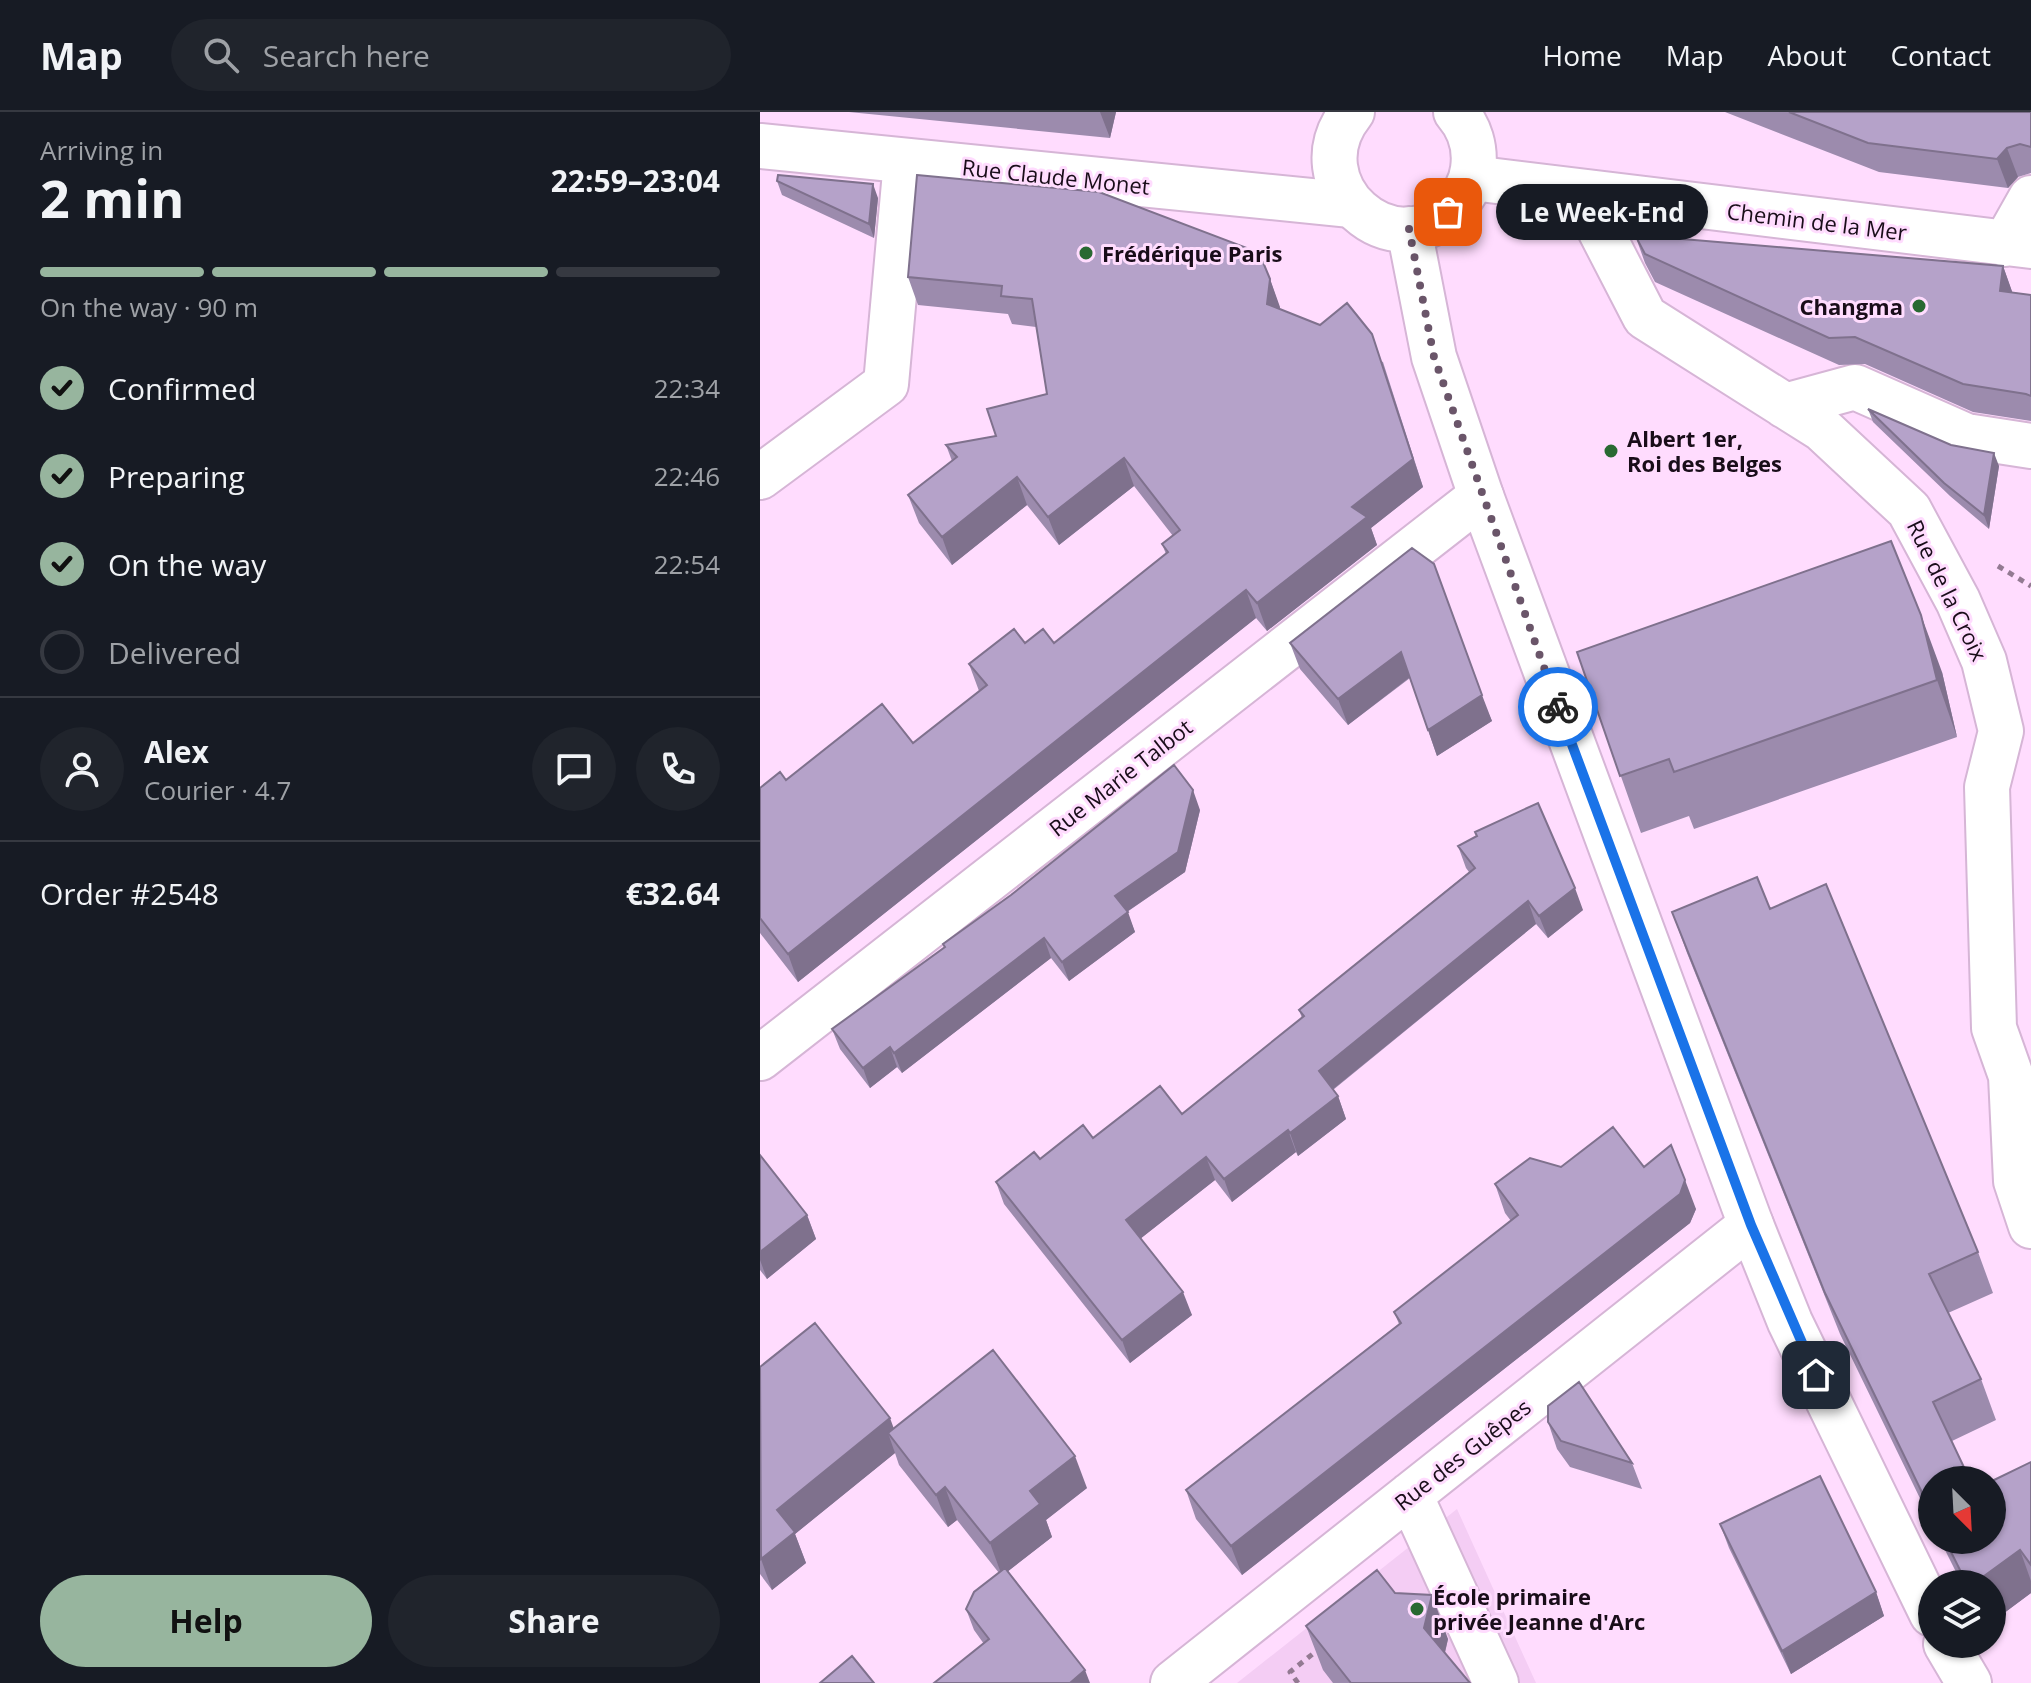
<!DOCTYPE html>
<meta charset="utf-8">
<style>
body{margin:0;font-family:"Open Sans",sans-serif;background:#20242c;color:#f1f3f6;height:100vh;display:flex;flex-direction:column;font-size:30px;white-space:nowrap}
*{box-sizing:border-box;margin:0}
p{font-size:26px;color:#9ea1a6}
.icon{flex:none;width:44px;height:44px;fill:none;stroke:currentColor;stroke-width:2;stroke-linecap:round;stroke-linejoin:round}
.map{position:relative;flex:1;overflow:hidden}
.panel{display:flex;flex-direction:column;background:#171b24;width:760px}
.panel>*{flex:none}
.needle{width:52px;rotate:156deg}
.fabs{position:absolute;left:1158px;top:1354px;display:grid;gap:16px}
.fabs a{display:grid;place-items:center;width:88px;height:88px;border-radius:50%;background:#171b24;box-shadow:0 2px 6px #0004;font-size:40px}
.pin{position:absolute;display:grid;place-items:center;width:68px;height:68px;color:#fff;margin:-34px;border-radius:16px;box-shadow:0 4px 12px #0006}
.courier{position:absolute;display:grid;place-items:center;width:80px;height:80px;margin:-40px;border:6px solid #1a73e8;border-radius:50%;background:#fff;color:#222;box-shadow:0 2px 10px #0007}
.bubble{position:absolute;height:56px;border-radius:28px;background:#171b24;box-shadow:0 2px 6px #0004;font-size:26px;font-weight:700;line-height:56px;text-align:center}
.summary em{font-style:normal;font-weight:700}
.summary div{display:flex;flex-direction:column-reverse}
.summary{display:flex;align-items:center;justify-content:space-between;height:136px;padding:0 40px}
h1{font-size:52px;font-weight:700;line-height:60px}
.bar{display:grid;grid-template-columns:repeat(4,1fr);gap:12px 8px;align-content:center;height:96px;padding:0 40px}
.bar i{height:10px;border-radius:6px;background:#363941}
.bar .active{background:#97b59e}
.bar p{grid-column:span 4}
.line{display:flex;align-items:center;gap:20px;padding:0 40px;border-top:2px solid #363941}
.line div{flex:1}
.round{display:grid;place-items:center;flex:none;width:84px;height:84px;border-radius:42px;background:#20242c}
ol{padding:0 40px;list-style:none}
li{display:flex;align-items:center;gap:24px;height:88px}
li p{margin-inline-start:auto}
li .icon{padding:8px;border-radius:50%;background:#97b59e;color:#111;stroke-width:4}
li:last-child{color:#9ea1a6}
li i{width:44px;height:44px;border:4px solid #363941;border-radius:50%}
.primary-button{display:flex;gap:16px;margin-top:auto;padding:16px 40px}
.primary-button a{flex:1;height:92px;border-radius:48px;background:#97b59e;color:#111;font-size:32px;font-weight:700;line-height:92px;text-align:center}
.primary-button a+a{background:#20242c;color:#f1f3f6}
header{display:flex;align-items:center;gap:48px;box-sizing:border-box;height:112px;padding:0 40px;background:#171b24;border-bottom:2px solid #363941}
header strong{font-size:38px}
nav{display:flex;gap:44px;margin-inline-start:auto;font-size:28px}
.search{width:560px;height:72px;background:#20242c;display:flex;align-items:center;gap:20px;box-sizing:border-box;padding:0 28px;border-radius:44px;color:#9ea1a6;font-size:30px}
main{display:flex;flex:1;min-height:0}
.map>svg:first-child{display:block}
.built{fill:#f4cdf4}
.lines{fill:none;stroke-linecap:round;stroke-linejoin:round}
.minor-casing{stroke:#d6b5d6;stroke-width:48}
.major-casing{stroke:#d6b5d6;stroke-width:48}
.path{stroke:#937a92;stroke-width:5;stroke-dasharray:6 6;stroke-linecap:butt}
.minor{stroke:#fff;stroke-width:44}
.major{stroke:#fff;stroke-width:44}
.wall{fill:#9c8bad}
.shaded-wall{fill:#7f718d}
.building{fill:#b5a2c9;stroke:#7f718d;stroke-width:2}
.done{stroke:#6a5569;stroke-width:8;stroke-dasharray:0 14.4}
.route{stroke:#1a73e8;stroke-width:10}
.poi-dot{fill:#296932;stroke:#ffdcfe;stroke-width:3}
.labels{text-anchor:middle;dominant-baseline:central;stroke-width:6;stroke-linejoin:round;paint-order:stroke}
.street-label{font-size:22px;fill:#190d19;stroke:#ffdcfe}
.poi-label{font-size:22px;font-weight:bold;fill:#190d19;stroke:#ffdcfe;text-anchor:start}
</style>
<header>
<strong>Map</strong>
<div class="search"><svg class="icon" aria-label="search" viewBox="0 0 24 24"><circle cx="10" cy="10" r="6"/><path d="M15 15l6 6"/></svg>Search here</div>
<nav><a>Home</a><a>Map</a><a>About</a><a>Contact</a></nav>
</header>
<main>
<section class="panel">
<div class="summary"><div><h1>2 min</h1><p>Arriving in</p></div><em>22:59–23:04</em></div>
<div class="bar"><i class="active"></i><i class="active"></i><i class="active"></i><i></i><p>On the way · 90 m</p></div>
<ol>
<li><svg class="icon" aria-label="check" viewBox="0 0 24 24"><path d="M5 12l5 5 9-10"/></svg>Confirmed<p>22:34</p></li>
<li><svg class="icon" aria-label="check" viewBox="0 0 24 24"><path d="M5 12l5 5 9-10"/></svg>Preparing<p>22:46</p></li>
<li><svg class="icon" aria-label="check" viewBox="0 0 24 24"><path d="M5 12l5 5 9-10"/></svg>On the way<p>22:54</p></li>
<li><i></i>Delivered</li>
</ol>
<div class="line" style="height:144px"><a class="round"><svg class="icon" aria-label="person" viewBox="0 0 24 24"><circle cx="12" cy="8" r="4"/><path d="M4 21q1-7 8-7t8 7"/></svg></a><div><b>Alex</b><p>Courier · 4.7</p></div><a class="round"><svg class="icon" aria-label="chat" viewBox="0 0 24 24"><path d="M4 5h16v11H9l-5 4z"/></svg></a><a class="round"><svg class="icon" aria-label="phone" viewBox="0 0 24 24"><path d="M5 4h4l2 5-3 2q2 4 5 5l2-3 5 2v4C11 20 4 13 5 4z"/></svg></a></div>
<div class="line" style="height:104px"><div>Order #2548</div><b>€32.64</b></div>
<div class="primary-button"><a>Help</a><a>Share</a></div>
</section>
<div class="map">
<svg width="1271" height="1571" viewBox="0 0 1271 1571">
<rect width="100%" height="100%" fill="#ffdcfe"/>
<path class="built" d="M697,1397L776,1571H477Z"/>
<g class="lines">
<g class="minor-casing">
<path id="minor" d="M0,34L591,93
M712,66L1271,134
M821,81L885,205L1062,317L1149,398L1198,489L1224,549L1241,619L1227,675L1234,916L1251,964L1256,1069L1271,1114
M1245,132L1271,86
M1025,294L1095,275L1206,324L1271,334
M0,365L126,272L146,49
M0,946L721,384
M650,1383L736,1571
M413,1571L991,1113"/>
</g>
<g class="major-casing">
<path id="major" d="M592,0C534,72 634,160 694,95C704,84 711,72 713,57C716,36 710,16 696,0
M649,117L674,245L721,384L991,1113L1030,1210L1172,1502
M1186,1532L1209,1571"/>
</g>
<path class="path" d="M1238,454L1271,474
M538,1571L530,1560L559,1537"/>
<use href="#minor" class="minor"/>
<use href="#major" class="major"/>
</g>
<path class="wall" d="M89,0H356L350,26Z
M965,0H1271V61L1258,65L1248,76L1119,60Z
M17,69L118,86L114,126L22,83Z
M875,123L1243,154L1252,180L1271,183V309L1213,300L1105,252L1079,253L895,170L885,151Z
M148,165L510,167L520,197L623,250L663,375L611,416L617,433L507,519L496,506L38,870L0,821V676L153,631L219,579L209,552L265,531H294L406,442L402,432L413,424L374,374L299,433L267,393L192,453L159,411L148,383L192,349L186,333L236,324L287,282L276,215L252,212L248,202L158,193Z
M1108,297L1239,354L1229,417L1190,384L1113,310Z
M652,436L732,609L677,644L650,566L588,613L540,557L530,531Z
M817,540L1182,560L1197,625L934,717L929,704L881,721Z
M440,698L425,760L367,800L375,820L309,869L291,846L142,961L137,955L110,976L80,937L72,917L184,836L183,832Z
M698,734L823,798L788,826L776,812L573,978L578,984L586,1007L538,1044L536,1040L472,1090L455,1068L381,1126L432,1203L370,1251L244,1092L236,1070L280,1047L333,1026L422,1002L542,906L539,898L709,760L706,756Z
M1010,797L1218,1140L1233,1181L1188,1201L1221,1267L1236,1308L1192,1329L1172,1368V1411L1080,1222L927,841L912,800Z
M0,1043L47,1103L56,1127L7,1167L0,1158Z
M801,1055H884L936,1097L930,1111L482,1463L436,1407L426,1378L639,1212L634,1200L751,1109L745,1101L735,1072Z
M0,1255L134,1316L327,1376L286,1408L292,1425L248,1459L325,1558L224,1532L214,1518L206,1497L239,1461L197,1408L188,1415L139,1353L135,1341L35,1422L46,1451L12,1478L0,1462Z
M788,1310L872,1351L882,1377L810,1355L797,1337Z
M1271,1350V1481L1232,1510V1472H1202L1180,1428H1232Z
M960,1412L1116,1480L1124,1504L1031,1562L969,1436Z
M635,1481L688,1527L685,1541L710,1571H573L563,1558L546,1514Z"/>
<path class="shaded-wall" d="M340,0H356L350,26Z
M1247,36L1258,65L1248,76L1237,47Z
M113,72L118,86L114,126L109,112Z
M1243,154L1253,182L1240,179Z
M510,167L520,195L517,220L507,192Z
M612,222L663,375L611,416L617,433L507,519L497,491L592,395Z
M1234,341L1239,354L1229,417L1224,403Z
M364,346L374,374L299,433L288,405Z
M257,365L267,393L192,453L182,425Z
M486,478L496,506L38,870L28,842Z
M1161,503L1182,560L1197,625L1177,568Z
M641,540L650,565L588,613L578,587Z
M722,583L732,609L677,644L668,618Z
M433,678L440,698L425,760L362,803L355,784Z
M815,776L823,798L788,826L779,804Z
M768,789L776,812L567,982L559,959Z
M368,800L375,820L309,869L302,850Z
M284,826L291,846L142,961L134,941Z
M130,935L137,955L110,976L103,956Z
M578,984L586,1007L538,1044L530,1021Z
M528,1018L536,1040L472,1090L464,1067Z
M446,1045L455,1068L375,1131L366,1108Z
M925,1068L936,1097L930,1111L482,1463L471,1434Z
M47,1103L56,1127L7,1167L0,1148V1140Z
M423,1180L432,1203L370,1251L362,1228Z
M130,1306L141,1336L128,1321L135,1341L35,1422L46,1451L12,1478L1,1447L17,1398Z
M315,1344L327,1376L286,1408L292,1425L242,1464L230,1431L270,1379Z
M185,1375L197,1408L188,1415L176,1383Z
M1260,1438L1271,1469V1481L1232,1510V1472H1213Z
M1116,1480L1124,1504L1031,1562L1022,1539Z
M672,1483L688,1527L680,1560L664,1516Z
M325,1558L330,1571H310Z"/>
<path class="building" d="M1029,0H1271V35L1260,32L1247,36L1237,47L1108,31Z
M18,63L113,72L109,112L17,69Z
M157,63L339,80L487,136L503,150L510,167L507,192L560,213L587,191L612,222L653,347L592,395L607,405L497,491L486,478L28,842L0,806V676L20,660L26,668L122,592L153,631L227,573L209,552L254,517L265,531L283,517L294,531L408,440L402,432L420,418L364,346L288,405L257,365L182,425L148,383L197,345L186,333L236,324L227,297L287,282L272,187L241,184L242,174L148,165Z
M875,123L1243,154L1240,179L1271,183V284L1266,282L1203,272L1095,225L1069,226L885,142Z
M1108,297L1191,333L1234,341L1224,403L1184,371Z
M1131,429L1161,503L1177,568L914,660L909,647L860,664L817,540Z
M652,436L674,452L722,583L668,618L641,540L578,587L530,531Z
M414,653L433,678L418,740L355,784L368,800L302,850L284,826L134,941L130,935L103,956L72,917L185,835L183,832L251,783Z
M778,691L815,776L779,804L768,789L559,959L578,984L530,1021L528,1018L464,1067L446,1045L366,1108L423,1180L362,1228L236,1070L274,1040L280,1047L323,1013L333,1026L400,974L422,1002L544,904L539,898L715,756L698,734L717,724L715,720Z
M997,765L1010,797L1066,772L1218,1140L1169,1162L1221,1267L1173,1290L1210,1368H1172V1401L1065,1181L912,800Z
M853,1015L884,1055L911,1033L925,1068L920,1082L471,1434L426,1378L641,1211L634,1200L758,1103L735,1072L770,1046L801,1055Z
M0,1043L47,1103L0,1140Z
M55,1211L130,1306L17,1398L35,1420L1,1447L0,1255Z
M233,1238L315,1344L270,1379L280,1392L230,1431L185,1375L176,1383L128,1321Z
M819,1270L872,1351L801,1329L788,1310V1294Z
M1271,1350V1453L1260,1438L1213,1472H1207L1185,1428H1232V1369Z
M1060,1364L1116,1480L1022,1539L960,1412Z
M245,1456L325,1558L310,1571H174L229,1527L206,1497L214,1480Z
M617,1458L635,1481L672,1483L664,1516L710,1571H591L546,1514Z
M92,1544L114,1571H60Z"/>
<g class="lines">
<path class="done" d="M688,100L670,112L649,117L674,245L798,595"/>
<path class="route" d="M798,595L991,1113L1056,1263"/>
</g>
<g class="poi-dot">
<circle cx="326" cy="141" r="8"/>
<circle cx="1159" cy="194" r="8"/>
<circle cx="851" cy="339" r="8"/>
<circle cx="657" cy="1497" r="8"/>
</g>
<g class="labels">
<g class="street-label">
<text transform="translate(296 64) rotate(6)">Rue Claude Monet</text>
<text transform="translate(1057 109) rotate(7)">Chemin de la Mer</text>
<text transform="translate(1188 478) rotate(64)">Rue de la Croix</text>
<text transform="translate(360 665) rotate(-38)">Rue Marie Talbot</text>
<text transform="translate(702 1342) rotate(-38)">Rue des Guêpes</text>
</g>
<g class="poi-label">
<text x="342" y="141">Frédérique Paris</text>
<text x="1143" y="194" text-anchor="end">Changma</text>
<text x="867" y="326">Albert 1er,<tspan x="867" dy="25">Roi des Belges</tspan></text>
<text x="673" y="1484">École primaire<tspan x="673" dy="25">privée Jeanne d'Arc</tspan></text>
</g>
</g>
</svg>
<div class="fabs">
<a><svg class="needle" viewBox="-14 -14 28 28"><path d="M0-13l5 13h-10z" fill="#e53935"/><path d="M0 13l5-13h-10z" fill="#9ea1a6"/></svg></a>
<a><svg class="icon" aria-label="layers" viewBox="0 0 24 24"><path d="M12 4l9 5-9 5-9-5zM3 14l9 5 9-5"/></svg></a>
</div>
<div class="pin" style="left:688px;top:100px;background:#ea580c"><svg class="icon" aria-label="bag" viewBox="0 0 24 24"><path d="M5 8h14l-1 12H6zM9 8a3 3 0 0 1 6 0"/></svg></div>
<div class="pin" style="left:1056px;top:1263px;background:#1f2937"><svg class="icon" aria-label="home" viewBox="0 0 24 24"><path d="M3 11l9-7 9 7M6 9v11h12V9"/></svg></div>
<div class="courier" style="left:798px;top:595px"><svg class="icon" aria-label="bike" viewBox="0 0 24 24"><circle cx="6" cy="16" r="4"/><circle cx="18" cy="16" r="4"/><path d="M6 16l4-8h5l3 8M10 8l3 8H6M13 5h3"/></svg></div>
<div class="bubble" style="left:736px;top:72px;width:212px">Le Week-End</div>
</div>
</main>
